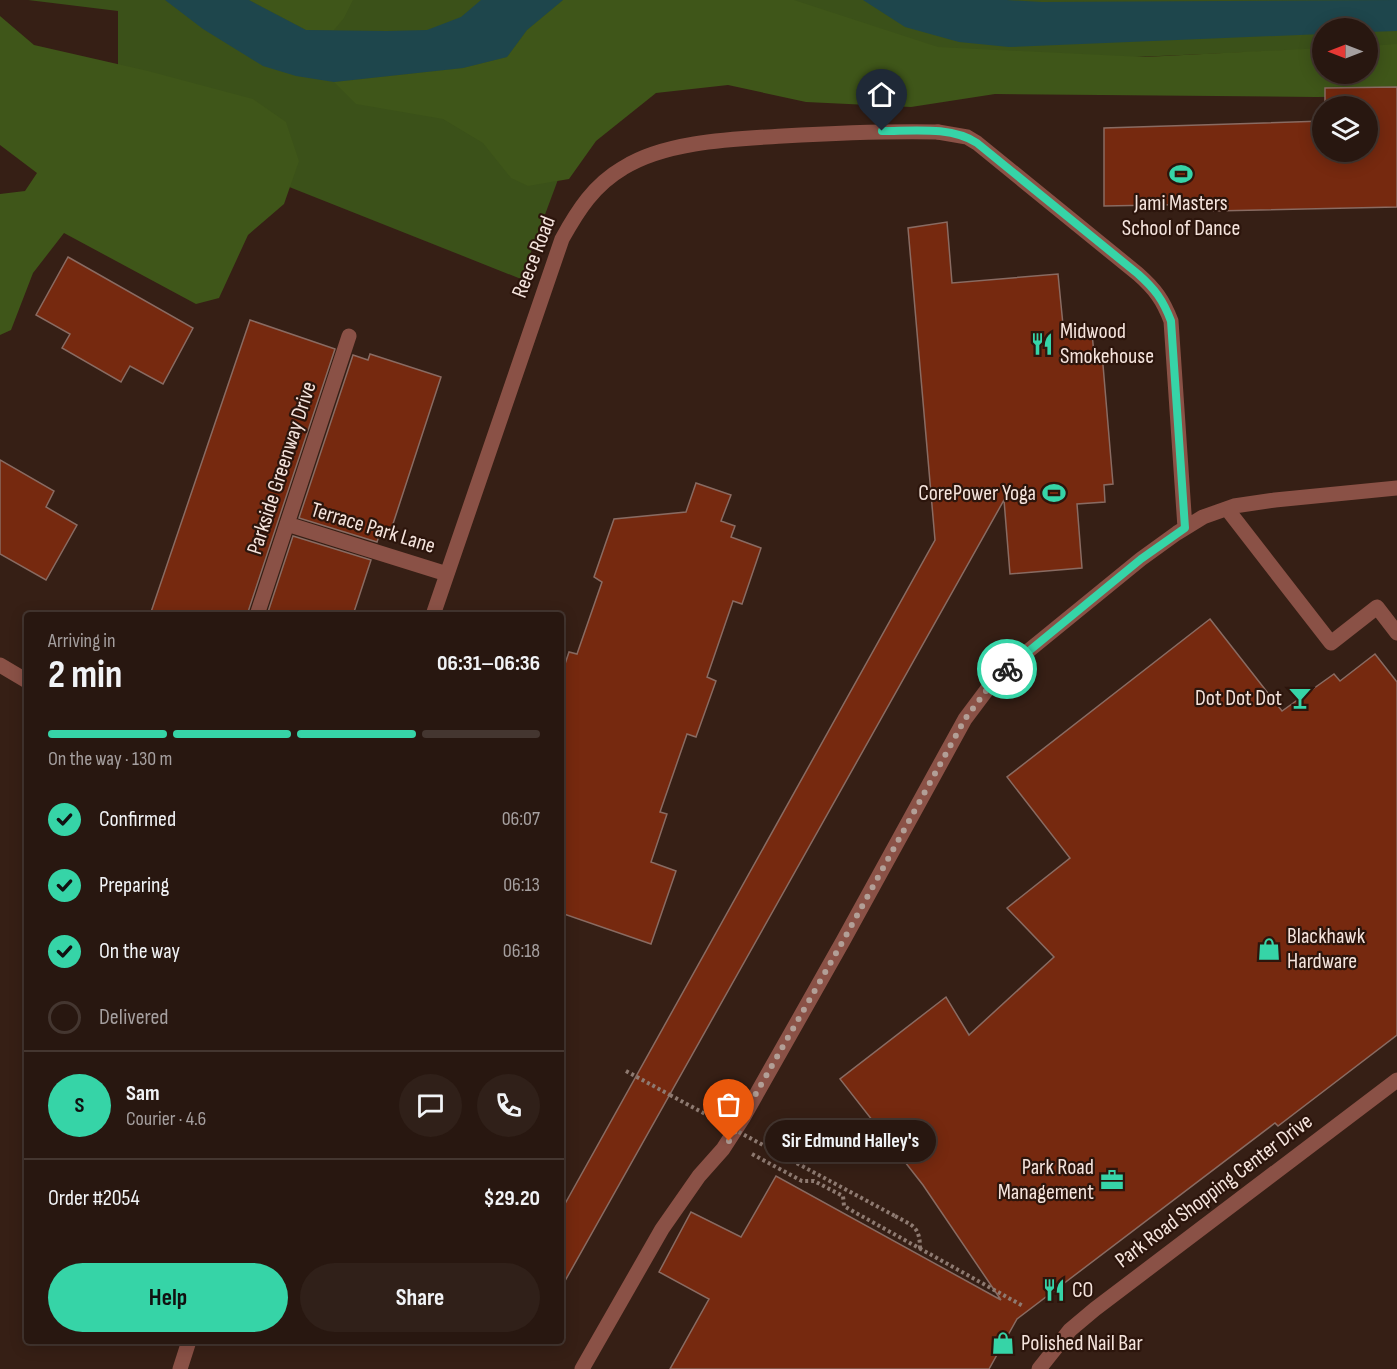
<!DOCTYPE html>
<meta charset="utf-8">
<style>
body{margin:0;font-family:"Sofia Sans Condensed",sans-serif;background:#302019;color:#f1f3f6;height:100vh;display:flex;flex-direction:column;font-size:22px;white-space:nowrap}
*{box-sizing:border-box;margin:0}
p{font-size:20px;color:#a59f9f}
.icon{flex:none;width:33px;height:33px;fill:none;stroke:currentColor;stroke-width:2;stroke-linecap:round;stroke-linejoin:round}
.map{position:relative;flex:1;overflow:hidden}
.panel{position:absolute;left:24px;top:612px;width:540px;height:732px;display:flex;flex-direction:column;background:#281710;border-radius:6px;box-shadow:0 3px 15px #0003,0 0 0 2px #443630}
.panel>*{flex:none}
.needle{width:39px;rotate:270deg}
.controls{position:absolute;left:1312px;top:18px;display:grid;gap:12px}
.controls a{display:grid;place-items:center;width:66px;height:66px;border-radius:50%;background:#281710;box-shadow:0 3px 15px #0003,0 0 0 2px #443630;font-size:30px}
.pin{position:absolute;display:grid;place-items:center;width:51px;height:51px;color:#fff;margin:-62px -26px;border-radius:50% 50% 50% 0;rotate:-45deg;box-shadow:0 0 6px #0007}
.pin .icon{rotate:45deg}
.courier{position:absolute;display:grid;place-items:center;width:60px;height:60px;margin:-30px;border:4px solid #36d4a7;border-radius:50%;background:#fff;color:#222;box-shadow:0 2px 8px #0007}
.bubble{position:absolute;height:42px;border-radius:21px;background:#281710;box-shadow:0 3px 15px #0003,0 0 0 2px #443630;font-size:20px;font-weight:700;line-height:42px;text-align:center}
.head em{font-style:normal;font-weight:700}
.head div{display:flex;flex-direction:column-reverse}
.head{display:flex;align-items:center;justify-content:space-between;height:102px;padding:0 24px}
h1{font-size:39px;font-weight:700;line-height:45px}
.bar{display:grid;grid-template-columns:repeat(4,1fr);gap:9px 6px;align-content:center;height:72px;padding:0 24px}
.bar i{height:8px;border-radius:4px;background:#443630}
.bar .on{background:#36d4a7}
.bar p{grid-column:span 4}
.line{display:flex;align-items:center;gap:15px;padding:0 24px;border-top:2px solid #443630}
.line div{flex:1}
.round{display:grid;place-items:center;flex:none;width:63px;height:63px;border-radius:32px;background:#302019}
ol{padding:0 24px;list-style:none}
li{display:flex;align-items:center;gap:18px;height:66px}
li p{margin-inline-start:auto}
li .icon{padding:6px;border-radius:50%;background:#36d4a7;color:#111;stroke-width:4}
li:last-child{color:#a59f9f}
li i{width:33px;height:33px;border:3px solid #443630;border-radius:50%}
.primary-button{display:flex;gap:12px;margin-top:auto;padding:12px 24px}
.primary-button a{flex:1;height:69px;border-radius:36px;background:#36d4a7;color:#111;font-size:24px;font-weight:700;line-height:69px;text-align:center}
.primary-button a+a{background:#302019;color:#f1f3f6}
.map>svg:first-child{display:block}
.green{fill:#3b5119}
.forest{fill:#3f5619}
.water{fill:#1e464c}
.building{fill:#76290f;stroke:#896b62;stroke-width:1.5}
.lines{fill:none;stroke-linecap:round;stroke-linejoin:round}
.path{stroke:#8e7a71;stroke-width:4;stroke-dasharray:3 3;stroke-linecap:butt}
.lane{stroke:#8a5146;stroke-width:15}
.street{stroke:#8a5146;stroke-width:15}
.path-bridge{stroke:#8e7a71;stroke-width:4;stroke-dasharray:3 3;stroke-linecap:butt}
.done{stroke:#b29f97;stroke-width:6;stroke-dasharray:0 10.8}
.route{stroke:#36d4a7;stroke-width:8}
.labels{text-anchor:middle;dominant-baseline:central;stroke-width:4.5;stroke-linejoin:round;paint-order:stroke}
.poi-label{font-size:22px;fill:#f5e4dd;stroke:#2c150c;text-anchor:start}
.street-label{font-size:22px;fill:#f5e4dd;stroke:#2c150c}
</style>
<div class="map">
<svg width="1397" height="1369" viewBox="0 0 1397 1369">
<rect width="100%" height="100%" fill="#361f15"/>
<path class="green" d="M28,0H1397V46L1368,47V28H1323V49L967,64L607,48L521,279L118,119V11Z"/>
<path class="forest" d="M249,0H353L344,18L334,30H306Z
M563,0H794L938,47L1144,57L1323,48V74H1368V46L1397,44V96L1316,97L995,94L911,107L806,102L728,85L656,93L596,141L569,179L528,186L511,178L483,143L443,119L356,104L334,82L463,68L507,57L527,30Z
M0,16L34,45L148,71L253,99L286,122L299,161L284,204L248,235L219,298L196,304L64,233L33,273L11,330L0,335V194L25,191L37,173L0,145Z"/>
<path class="water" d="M165,0H249L306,30L387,31L427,30L461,17L481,0H563L527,30L507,57L463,68L334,82L296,76L263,66L203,29Z
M863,0H1006L1042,2L1397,0V31L1368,32V28H1323V34L1009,47L959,42L905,27Z"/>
<path class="building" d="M1397,87V207L1214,211L1213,204L1104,206V128L1323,121V152H1368V106H1325V88Z
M947,222L952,283L1058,274L1064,335L1092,333L1094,354L1102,353L1113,484L1104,485L1105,502L1077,504L1082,568L1010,574L1004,500L561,1288V1211L935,540L908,228Z
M68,257L193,328L163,384L130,366L121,382L62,348L70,334L36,315Z
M250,320L335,349L247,615H150Z
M370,354L441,377L390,533L381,530L377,542L299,518L353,355L368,360Z
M0,460L54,491L46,507L77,525L46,580L0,554Z
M696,483L731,495L721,521L735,526L731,537L761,548L742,604L733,601L707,677L716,681L696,737L687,734L660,812L667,814L651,862L676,871L651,944L561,913V676L569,652L577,654L602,582L594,577L614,519L686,512Z
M293,536L371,560L353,615H267Z
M1210,619L1282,711L1334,674L1340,681L1375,654L1397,682V1035L1278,1126L1275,1123L1017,1319L989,1369H670L709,1299L659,1272L691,1212L741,1237L776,1176L1001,1300L923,1185L840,1079L946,997L969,1035L1054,957L1007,908L1070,858L1007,777Z"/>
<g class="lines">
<path class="path" d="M626,1071L670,1095
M752,1154L802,1181H814L843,1196L844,1206L849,1209L1023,1306
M895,1216C913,1226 920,1226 920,1249"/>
<path class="lane" d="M938,132L967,137L977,143L1138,274C1155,289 1163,300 1171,321L1185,528
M1227,509L1331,643L1377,607L1397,633
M582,1369L662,1229L699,1176L723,1149L743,1118L843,941L965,719L989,687L1011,665L1141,559L1177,533L1203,517L1234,506L1275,500L1397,488"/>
<path class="street" d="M287,524L447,574
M257,615L349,336
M433,615L562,239C578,210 594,185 623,168C666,141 734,139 783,136C835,133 886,131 938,132
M0,665L27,681
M180,1369L189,1341
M1039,1369L1070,1330L1095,1309L1397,1080"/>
<path class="path-bridge" d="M670,1095L895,1216"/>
</g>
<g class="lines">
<path class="done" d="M729,1141L843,941L965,719L989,687L1007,669"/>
<path class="route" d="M882,131C913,131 951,126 977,143L1138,274C1155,289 1163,300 1171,321L1185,528L1141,559L1007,669"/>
</g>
<defs>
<g id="stadium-bare" transform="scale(1.8)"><path d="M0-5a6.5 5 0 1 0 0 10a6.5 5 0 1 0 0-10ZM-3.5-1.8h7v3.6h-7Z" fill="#36d4a7" stroke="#2c150c" stroke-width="2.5" paint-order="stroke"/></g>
<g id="restaurant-bare" transform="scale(1.8)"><path d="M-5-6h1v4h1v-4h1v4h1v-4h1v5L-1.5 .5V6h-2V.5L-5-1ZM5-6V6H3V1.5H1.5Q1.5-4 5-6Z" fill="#36d4a7" stroke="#2c150c" stroke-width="2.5" paint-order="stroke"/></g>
<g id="bar-bare" transform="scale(1.8)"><path d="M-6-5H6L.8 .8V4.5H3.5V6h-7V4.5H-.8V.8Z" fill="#36d4a7" stroke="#2c150c" stroke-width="2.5" paint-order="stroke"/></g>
<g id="shop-bare" transform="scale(1.8)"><path d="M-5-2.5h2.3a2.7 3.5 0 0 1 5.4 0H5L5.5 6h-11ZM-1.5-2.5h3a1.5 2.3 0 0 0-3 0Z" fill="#36d4a7" stroke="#2c150c" stroke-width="2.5" paint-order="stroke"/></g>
<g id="office-bare" transform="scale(1.8)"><path d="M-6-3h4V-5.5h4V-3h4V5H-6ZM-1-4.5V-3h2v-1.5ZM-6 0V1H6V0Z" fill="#36d4a7" stroke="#2c150c" stroke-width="2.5" paint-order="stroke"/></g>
</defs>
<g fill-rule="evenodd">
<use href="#stadium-bare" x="1181" y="174"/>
<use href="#restaurant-bare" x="1042" y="344"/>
<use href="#stadium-bare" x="1054" y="493"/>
<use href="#bar-bare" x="1300" y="698"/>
<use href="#shop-bare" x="1269" y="949"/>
<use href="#office-bare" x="1112" y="1180"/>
<use href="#restaurant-bare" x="1054" y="1290"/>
<use href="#shop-bare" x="1003" y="1343"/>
</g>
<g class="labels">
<g class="poi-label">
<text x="1181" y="203" text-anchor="middle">Jami Masters<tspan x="1181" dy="25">School of Dance</tspan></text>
<text x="1060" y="331">Midwood<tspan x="1060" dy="25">Smokehouse</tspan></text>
<text x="1036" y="493" text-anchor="end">CorePower Yoga</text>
<text x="1282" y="698" text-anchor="end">Dot Dot Dot</text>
<text x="1287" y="936">Blackhawk<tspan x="1287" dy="25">Hardware</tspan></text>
<text x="1094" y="1167" text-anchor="end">Park Road<tspan x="1094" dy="25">Management</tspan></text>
<text x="1072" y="1290">CO</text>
<text x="1021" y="1343">Polished Nail Bar</text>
</g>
<g class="street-label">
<text transform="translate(534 257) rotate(-69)">Reece Road</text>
<text transform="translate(282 468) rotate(-72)">Parkside Greenway Drive</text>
<text transform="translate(373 528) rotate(17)">Terrace Park Lane</text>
<text transform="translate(1214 1191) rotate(-37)">Park Road Shopping Center Drive</text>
</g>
</g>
</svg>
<div class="controls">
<a><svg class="needle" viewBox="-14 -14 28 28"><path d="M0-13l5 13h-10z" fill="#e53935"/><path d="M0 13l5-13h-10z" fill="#a59f9f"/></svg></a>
<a><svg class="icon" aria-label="layers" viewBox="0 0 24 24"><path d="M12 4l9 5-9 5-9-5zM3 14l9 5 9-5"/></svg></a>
</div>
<div class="pin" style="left:729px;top:1141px;background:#ea580c"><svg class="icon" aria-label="bag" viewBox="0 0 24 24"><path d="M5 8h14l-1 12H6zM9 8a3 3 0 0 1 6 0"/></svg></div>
<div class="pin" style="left:882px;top:131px;background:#1f2937"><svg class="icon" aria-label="home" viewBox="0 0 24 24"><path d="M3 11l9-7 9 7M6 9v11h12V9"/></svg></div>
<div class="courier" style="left:1007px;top:669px"><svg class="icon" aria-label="bike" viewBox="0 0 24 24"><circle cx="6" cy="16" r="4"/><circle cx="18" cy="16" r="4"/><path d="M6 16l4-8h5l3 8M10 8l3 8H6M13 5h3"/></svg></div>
<div class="bubble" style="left:765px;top:1120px;width:171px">Sir Edmund Halley's</div>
<section class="panel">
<div class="head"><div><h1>2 min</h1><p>Arriving in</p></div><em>06:31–06:36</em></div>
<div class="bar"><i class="on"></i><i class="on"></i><i class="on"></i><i></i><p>On the way · 130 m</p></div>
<ol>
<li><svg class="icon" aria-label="check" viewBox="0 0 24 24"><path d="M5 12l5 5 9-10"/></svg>Confirmed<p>06:07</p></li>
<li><svg class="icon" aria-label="check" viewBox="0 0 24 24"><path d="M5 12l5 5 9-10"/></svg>Preparing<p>06:13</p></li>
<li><svg class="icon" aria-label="check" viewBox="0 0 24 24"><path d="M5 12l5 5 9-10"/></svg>On the way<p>06:18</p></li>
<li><i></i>Delivered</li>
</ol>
<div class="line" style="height:108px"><b class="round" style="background:#36d4a7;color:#111">S</b><div><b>Sam</b><p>Courier · 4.6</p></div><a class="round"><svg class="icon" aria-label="chat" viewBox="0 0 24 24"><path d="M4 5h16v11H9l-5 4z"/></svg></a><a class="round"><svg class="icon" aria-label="phone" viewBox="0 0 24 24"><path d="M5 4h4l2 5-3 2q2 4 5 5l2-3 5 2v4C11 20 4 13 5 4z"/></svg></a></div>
<div class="line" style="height:78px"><div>Order #2054</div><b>$29.20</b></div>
<div class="primary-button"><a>Help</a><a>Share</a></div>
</section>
</div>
